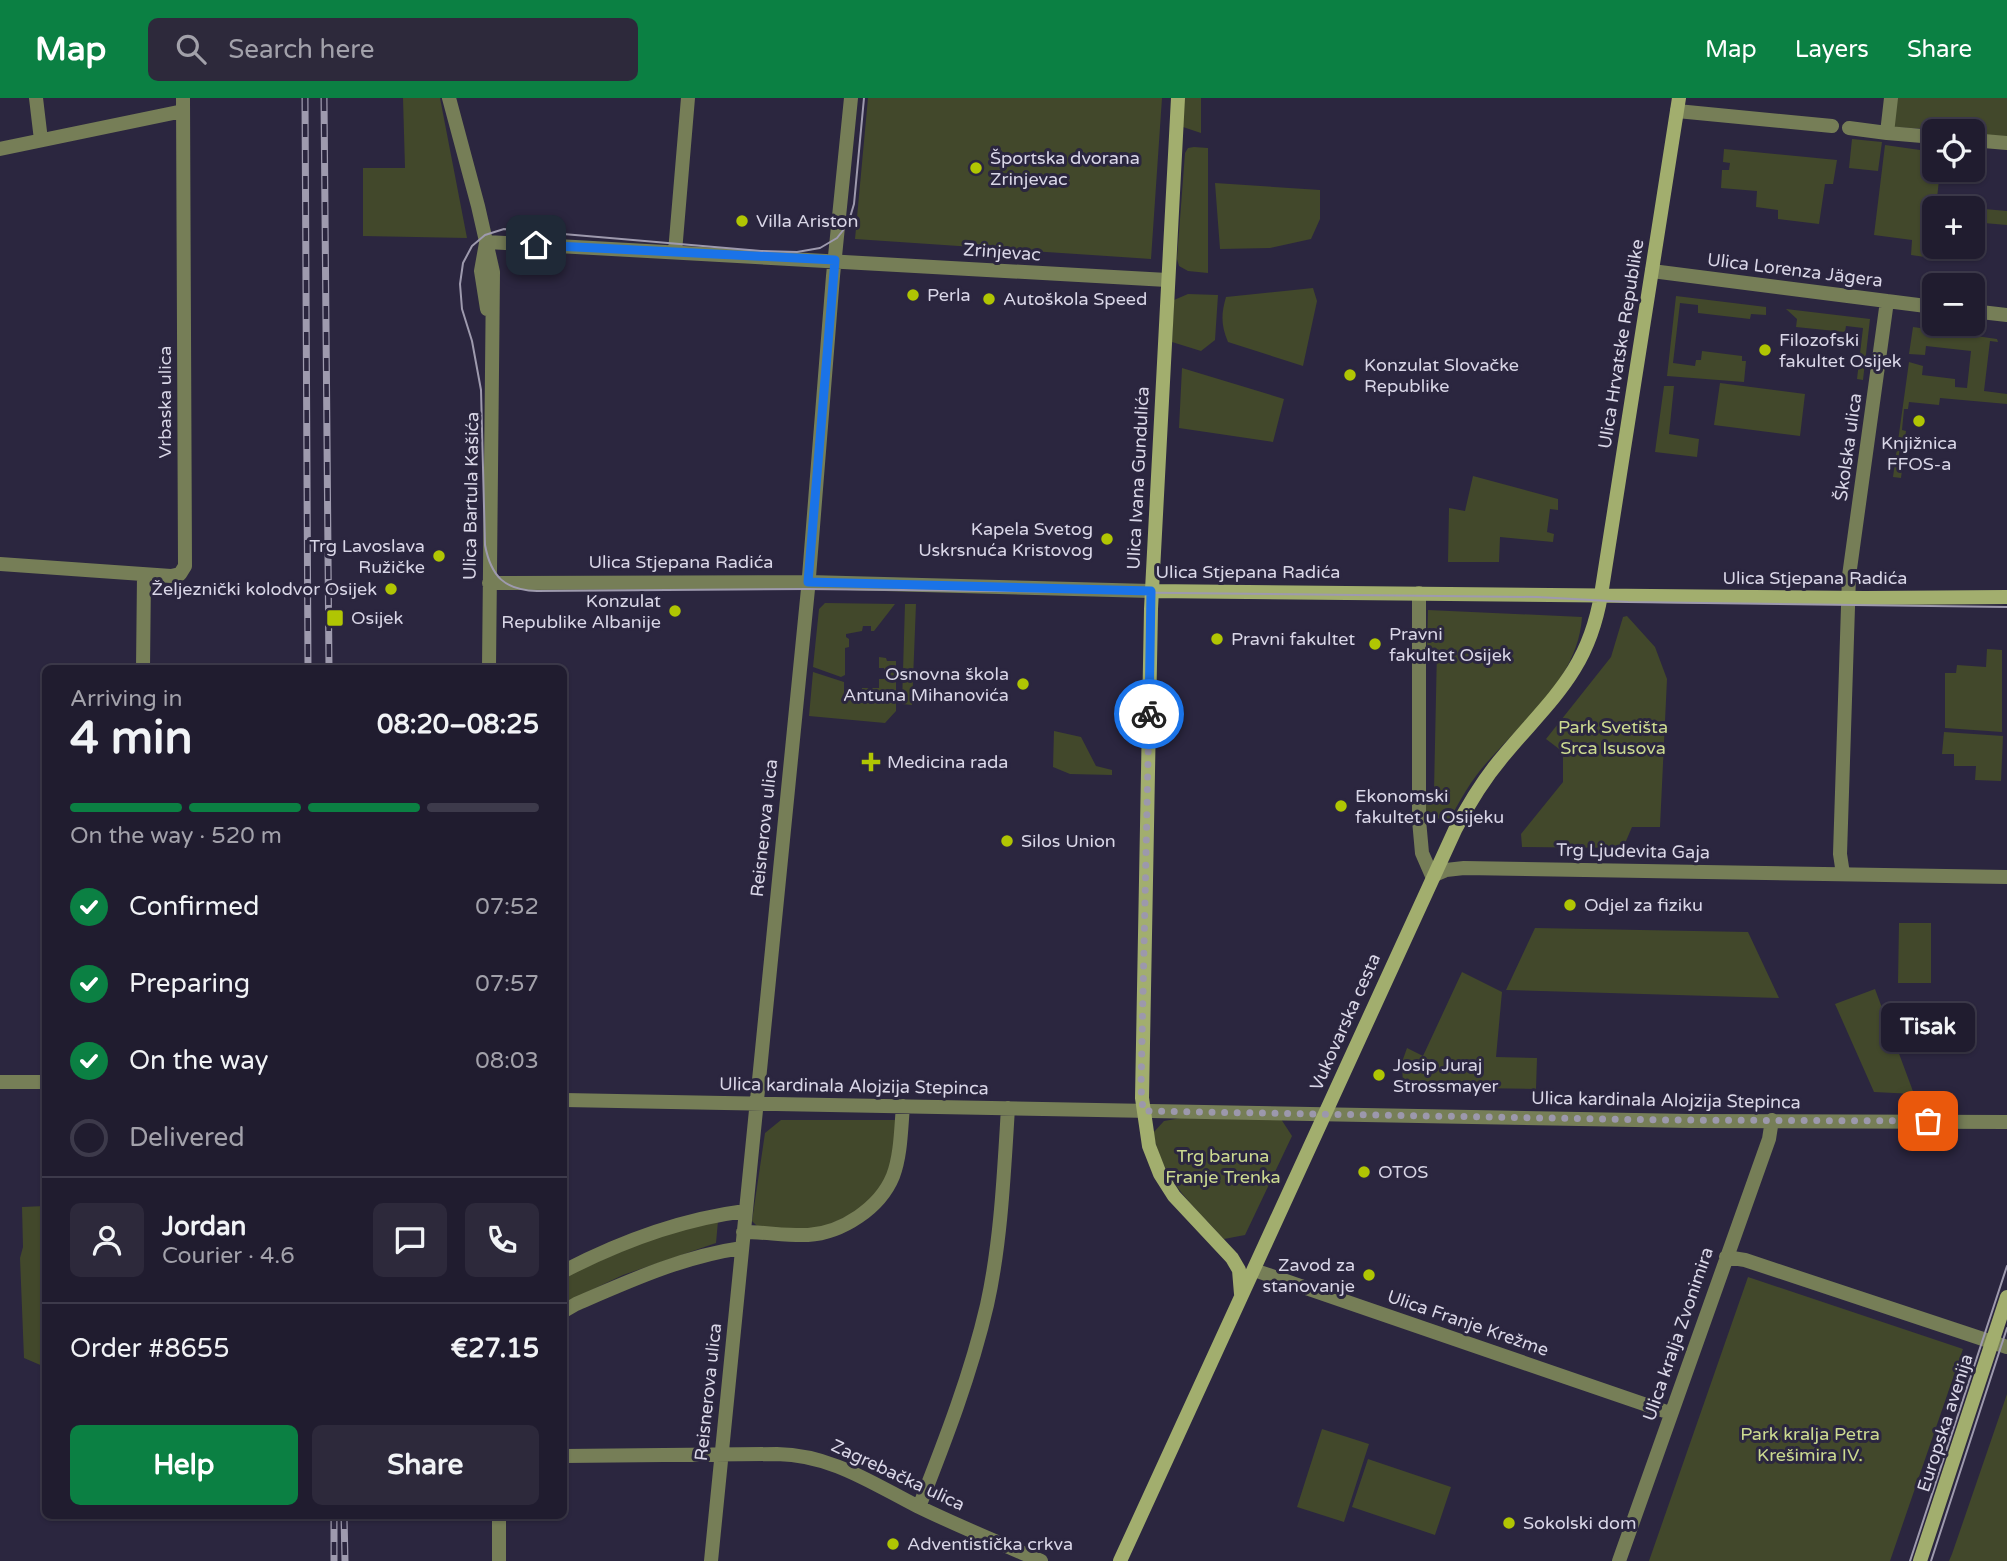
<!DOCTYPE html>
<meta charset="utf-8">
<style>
body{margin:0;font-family:"Varela Round",sans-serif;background:#2d293b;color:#f1f3f6;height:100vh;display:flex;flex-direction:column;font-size:26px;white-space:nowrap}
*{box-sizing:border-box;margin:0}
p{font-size:23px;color:#a2a1aa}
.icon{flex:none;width:38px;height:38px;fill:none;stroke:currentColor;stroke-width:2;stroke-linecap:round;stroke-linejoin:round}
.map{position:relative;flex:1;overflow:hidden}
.panel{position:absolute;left:42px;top:567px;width:525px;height:854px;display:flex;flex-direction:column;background:#201c2f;border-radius:10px;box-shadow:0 2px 5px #0004,0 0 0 2px #3d3a4b}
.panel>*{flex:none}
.tools{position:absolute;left:1922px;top:21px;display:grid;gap:14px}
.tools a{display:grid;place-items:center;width:63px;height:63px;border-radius:10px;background:#201c2f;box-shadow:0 2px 5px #0004,0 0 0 2px #3d3a4b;font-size:35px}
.pin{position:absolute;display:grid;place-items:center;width:60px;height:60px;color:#fff;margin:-30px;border-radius:14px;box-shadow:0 4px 10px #0006}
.courier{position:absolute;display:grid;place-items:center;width:70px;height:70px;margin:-35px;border:5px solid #1a73e8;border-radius:50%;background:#fff;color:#222;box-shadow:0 2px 9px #0007}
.bubble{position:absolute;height:49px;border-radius:10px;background:#201c2f;box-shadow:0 2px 5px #0004,0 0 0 2px #3d3a4b;font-size:23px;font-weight:700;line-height:49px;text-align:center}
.headline em{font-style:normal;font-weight:700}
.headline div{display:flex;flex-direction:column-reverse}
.headline{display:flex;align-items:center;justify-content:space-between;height:119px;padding:0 28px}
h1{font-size:46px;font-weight:700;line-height:52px}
.bar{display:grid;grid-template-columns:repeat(4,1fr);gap:10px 7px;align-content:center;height:84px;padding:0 28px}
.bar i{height:9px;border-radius:5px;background:#3d3a4b}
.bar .on{background:#0b8043}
.bar p{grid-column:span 4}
.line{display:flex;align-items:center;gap:18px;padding:0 28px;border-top:2px solid #3d3a4b}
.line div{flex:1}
.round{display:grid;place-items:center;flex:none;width:74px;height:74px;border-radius:10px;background:#2d293b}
ol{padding:0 28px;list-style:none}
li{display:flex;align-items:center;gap:21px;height:77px}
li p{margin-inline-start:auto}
li .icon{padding:7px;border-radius:50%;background:#0b8043;color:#fff;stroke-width:4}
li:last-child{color:#a2a1aa}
li i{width:38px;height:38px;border:4px solid #3d3a4b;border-radius:50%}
.button{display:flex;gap:14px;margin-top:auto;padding:14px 28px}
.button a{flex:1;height:80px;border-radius:10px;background:#0b8043;color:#fff;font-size:28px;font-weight:700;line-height:80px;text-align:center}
.button a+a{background:#2d293b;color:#f1f3f6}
header{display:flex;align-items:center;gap:42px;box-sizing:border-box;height:98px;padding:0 35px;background:#0b8043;color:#fff}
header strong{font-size:33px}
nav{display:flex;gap:38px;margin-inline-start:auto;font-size:24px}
.search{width:490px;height:63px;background:#2d293b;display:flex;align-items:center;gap:18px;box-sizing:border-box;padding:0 24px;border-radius:10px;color:#a2a1aa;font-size:26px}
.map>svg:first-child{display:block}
.green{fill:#42482b}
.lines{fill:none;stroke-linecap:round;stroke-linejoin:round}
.street{stroke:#767e57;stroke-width:14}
.secondary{stroke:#a2ae6e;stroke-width:14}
.tram{stroke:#9e9aae;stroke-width:2}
.rail-casing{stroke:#9e9aae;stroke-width:7}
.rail{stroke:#2b263f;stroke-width:4.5;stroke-dasharray:13;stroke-linecap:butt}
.done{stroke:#9c98ac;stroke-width:7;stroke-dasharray:0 12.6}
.route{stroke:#1a73e8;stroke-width:9}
.poi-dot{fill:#b0c503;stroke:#2b263f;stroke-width:2.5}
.labels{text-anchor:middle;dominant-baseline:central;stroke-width:6;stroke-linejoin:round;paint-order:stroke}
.poi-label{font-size:18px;fill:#d9d6e7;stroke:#2b263f;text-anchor:start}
.street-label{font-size:18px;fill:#d9d6e7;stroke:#2b263f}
.park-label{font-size:18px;fill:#ccda90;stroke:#2b263f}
</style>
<header>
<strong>Map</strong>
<div class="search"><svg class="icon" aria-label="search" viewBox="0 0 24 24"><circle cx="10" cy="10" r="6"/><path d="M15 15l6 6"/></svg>Search here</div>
<nav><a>Map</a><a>Layers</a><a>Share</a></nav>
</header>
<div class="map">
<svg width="2007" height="1463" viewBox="0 0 2007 1463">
<rect width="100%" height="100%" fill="#2b263f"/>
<path class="green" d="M403,0H440L467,140L363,138V70H405Z
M868,0H1162L1151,161L855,141Z
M1183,0H1201V35L1183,29Z
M1894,0H2007V39L1972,36V33L1891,29Z
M1852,41L1882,44L1878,73L1849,70Z
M1885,47L1934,54V72H1940L1936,110H1934L1932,160L1911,157L1912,142L1874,137Z
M1194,49L1208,50V175L1188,173L1179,168L1177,161L1185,55L1188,50Z
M1724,51L1837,62L1833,86H1825L1819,126L1778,121V112L1756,109L1757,93L1721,90L1722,72H1729L1730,65L1723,64Z
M1215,85L1320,92V121L1311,141L1270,150L1220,151Z
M1973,110L2007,113V127L1972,124Z
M1313,190L1317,203L1303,268L1228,244C1221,228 1221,216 1226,199Z
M1188,196L1218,197L1215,242L1201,253L1172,244L1174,202Z
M1676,198L1766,209V217L1751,216L1750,221L1698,215V207L1680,205L1673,265L1695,268L1696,262H1701L1702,253L1742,258V263H1746L1744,284L1667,278Z
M1786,211L1870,221L1863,282L1857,281L1863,230L1846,228L1845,234L1796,229L1797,221Z
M1913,229L1997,241L1998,244L1990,243L1984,293L2007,296V306L1940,300L1939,307L1909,304L1908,311H1904L1902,332L1906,333L1904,348H1900L1897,371L1902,372L1901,380L1893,379L1909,264L1923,268L1922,277L1955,281V289L1967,290L1971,253L1926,248L1925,257L1909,256Z
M1182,270L1284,301L1273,344L1179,330Z
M1720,285L1805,296L1800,338L1714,327Z
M1664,288H1674L1669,336L1699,341L1697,359L1655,354Z
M1473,378L1558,401V412L1550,411L1547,434L1554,436L1553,444L1500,439L1499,464H1448L1449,410L1465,413Z
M825,505L895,506L874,533H871V528H863L862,533L846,536V539L849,541V549L845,550V577L841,579L813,569L819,511Z
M905,506H916L912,607L902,606Z
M1428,512L1582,519C1578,579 1527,619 1490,661C1472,680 1460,702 1448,725L1425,714V694L1434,693L1437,551L1427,550Z
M1627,518L1655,549L1667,581L1660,729H1632L1623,750L1522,749L1521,736L1563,684V654L1546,641L1611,559L1623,519Z
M1987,551L2002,552V634L1945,630V575H1956L1957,567L1986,569Z
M879,559L886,560L887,563H896V613L885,625L809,618L813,574L844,584V597L861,596L862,590H879V581H884V570H879Z
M1054,633L1081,639L1096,668L1112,672V677L1070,676L1053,669Z
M1944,634L2003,638L2001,683L1975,682L1976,668H1954V656H1942Z
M1899,825H1931V885H1898Z
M1535,830L1748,834L1779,900L1506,892Z
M1462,874L1502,894L1496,959L1537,960L1536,991L1403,989L1402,964L1407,950L1423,958Z
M1875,891L1914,996L1874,994L1835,906Z
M1181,1020L1281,1021L1292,1038L1245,1137L1224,1141C1191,1105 1164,1084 1153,1035L1164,1023Z
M781,1022H897C892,1071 887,1103 837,1123C829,1126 819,1132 811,1133C795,1135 777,1132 761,1132L752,1123L765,1035Z
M45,1108H46L45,1269L24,1260L20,1160L23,1149L22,1109Z
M718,1123L716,1145L623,1177L564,1205V1178L665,1135Z
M1748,1179L1963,1251L1890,1463H1649Z
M2007,1296V1463H1949L1952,1456Z
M1322,1331L1369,1346L1344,1424L1297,1409Z
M1368,1361L1451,1389L1435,1437L1352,1409Z"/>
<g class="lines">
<path class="street" d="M36,0L41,42
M449,0L478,108L493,174L489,570
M1891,0L1887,35L1934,39
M1677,13L1832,28
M1849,30L1887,35
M1972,42L2007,45
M0,51L183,13
M486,144L1167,182
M486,145L481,173L487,211
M675,154L688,0
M1652,173L1934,209
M1972,213L2007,217
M0,466L171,478L180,476L185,468L183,0
M489,485L808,484L1151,493
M1419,495V722L1422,755L1432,778L1446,772L1464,770L2007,779
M143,570L144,477
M1843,776L1840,756L1849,478L1887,203
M0,984H46
M564,1002L1690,1023L2007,1024
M743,1134C765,1134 787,1138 808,1137C842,1135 880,1110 893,1078C901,1057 901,1030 903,1008
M1726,1159L1745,1162L2007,1249
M1254,1172L1670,1315
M564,1173C620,1144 682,1121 745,1113
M564,1213L576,1206C629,1183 684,1158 742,1150
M564,1358L777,1356C831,1357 870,1384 917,1408C958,1428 1000,1445 1041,1463
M919,1409C945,1343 971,1276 987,1207C1001,1144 1004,1074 1008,1010
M499,1418V1463
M711,1463L808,491L833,178L851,0
M1619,1463L1769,1041L1772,1022"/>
<path class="secondary" d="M1178,0L1151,511L1142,1000L1149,1048L1160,1076L1174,1098L1232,1160L1239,1172L1241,1196
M1151,493L1865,500L2007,499
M1120,1463L1455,732C1469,705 1485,679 1505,656C1551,601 1588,573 1601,497L1679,0
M1920,1463L2007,1199"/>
<path class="tram" d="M864,0L854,106L848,126L837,140L820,150L797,154L761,153L504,131L485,137L472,148L463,165L460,186L462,211L472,243L481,292L485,447C491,479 505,492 537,493L808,491L1537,499L1628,504L2007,509
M1910,1463L2007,1168
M1931,1463L2007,1230"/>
<g class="rail-casing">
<path id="rail" d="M305,0L308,570
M324,0L329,570
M334,1418V1463
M344,1418L345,1463"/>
</g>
<use href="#rail" class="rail"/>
</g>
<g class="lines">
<path class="done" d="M1149,616L1141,990L1143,1013L1662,1022L1928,1023"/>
<path class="route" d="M536,147L835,162L808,484L1151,493L1149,616"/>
</g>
<g class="poi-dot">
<circle cx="976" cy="70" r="7"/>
<circle cx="742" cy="123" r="7"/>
<circle cx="913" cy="197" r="7"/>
<circle cx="989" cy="201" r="7"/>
<circle cx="1765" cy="252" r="7"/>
<circle cx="1350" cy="277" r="7"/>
<circle cx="1919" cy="323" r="7"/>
<circle cx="1107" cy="441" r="7"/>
<circle cx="439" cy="458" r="7"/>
<circle cx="391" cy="491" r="7"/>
<circle cx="675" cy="513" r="7"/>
<rect x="326" y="511" width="18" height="18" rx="3.5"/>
<circle cx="1217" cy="541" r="7"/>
<circle cx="1375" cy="546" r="7"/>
<circle cx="1023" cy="586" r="7"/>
<path d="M867.5 653.5h7v7h7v7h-7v7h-7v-7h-7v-7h7z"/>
<circle cx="1341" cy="708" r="7"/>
<circle cx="1007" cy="743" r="7"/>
<circle cx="1570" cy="807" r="7"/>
<circle cx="1379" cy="977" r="7"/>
<circle cx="1364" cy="1074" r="7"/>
<circle cx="1369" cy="1177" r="7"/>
<circle cx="1509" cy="1425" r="7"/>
<circle cx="893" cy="1446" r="7"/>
</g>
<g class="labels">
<g class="poi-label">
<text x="990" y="60">Športska dvorana<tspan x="990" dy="21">Zrinjevac</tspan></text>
<text x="756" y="123">Villa Ariston</text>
<text x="927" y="197">Perla</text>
<text x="1003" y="201">Autoškola Speed</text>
<text x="1779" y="242">Filozofski<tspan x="1779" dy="21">fakultet Osijek</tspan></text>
<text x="1364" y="267">Konzulat Slovačke<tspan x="1364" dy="21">Republike</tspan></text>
<text x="1919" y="345" text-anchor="middle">Knjižnica<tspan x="1919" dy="21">FFOS-a</tspan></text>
<text x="1093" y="431" text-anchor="end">Kapela Svetog<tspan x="1093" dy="21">Uskrsnuća Kristovog</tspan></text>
<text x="425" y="448" text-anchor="end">Trg Lavoslava<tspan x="425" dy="21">Ružičke</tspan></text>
<text x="377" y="491" text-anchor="end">Željeznički kolodvor Osijek</text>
<text x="661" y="503" text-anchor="end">Konzulat<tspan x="661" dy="21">Republike Albanije</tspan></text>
<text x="351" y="520">Osijek</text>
<text x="1389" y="536">Pravni<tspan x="1389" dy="21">fakultet Osijek</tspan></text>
<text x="1231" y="541">Pravni fakultet</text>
<text x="1009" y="576" text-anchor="end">Osnovna škola<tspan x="1009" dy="21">Antuna Mihanovića</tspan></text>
<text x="887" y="664">Medicina rada</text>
<text x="1355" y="698">Ekonomski<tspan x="1355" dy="21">fakultet u Osijeku</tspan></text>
<text x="1021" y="743">Silos Union</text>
<text x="1584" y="807">Odjel za fiziku</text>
<text x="1393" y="967">Josip Juraj<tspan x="1393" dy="21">Strossmayer</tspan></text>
<text x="1378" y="1074">OTOS</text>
<text x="1355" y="1167" text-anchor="end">Zavod za<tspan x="1355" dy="21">stanovanje</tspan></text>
<text x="1523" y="1425">Sokolski dom</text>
<text x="907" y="1446">Adventistička crkva</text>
</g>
<g class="street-label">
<text transform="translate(1002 154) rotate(4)">Zrinjevac</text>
<text transform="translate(1795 172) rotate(7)">Ulica Lorenza Jägera</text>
<text transform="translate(1621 246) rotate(-81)">Ulica Hrvatske Republike</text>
<text transform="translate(165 304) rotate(-90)">Vrbaska ulica</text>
<text transform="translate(1848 349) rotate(-82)">Školska ulica</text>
<text transform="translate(1138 380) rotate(-87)">Ulica Ivana Gundulića</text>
<text transform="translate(471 398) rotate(-89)">Ulica Bartula Kašića</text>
<text x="681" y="464">Ulica Stjepana Radića</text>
<text x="1248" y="474">Ulica Stjepana Radića</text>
<text x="1815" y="480">Ulica Stjepana Radića</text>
<text transform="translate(764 730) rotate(-84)">Reisnerova ulica</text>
<text transform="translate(1633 753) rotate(1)">Trg Ljudevita Gaja</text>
<text transform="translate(1345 924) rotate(-66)">Vukovarska cesta</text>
<text transform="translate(854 988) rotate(1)">Ulica kardinala Alojzija Stepinca</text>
<text transform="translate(1666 1002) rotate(1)">Ulica kardinala Alojzija Stepinca</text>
<text transform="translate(1468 1225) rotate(19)">Ulica Franje Krežme</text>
<text transform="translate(1678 1236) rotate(-71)">Ulica kralja Zvonimira</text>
<text transform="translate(708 1294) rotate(-84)">Reisnerova ulica</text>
<text transform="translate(1945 1325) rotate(-72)">Europska avenija</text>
<text transform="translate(898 1377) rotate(25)">Zagrebačka ulica</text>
</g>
<g class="park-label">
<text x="1613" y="629">Park Svetišta<tspan x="1613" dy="21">Srca Isusova</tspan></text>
<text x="1223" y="1058">Trg baruna<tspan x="1223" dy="21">Franje Trenka</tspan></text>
<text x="1810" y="1336">Park kralja Petra<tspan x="1810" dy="21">Krešimira IV.</tspan></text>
</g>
</g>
</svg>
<div class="tools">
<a><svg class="icon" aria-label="locate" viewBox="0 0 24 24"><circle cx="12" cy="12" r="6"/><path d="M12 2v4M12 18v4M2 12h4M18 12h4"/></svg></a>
<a>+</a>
<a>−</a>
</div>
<div class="pin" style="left:1928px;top:1023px;background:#ea580c"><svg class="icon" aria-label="bag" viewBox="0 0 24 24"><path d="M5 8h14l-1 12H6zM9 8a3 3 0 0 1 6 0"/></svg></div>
<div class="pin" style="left:536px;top:147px;background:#1f2937"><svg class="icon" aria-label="home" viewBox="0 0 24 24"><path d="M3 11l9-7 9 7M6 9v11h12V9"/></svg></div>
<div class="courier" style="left:1149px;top:616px"><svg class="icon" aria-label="bike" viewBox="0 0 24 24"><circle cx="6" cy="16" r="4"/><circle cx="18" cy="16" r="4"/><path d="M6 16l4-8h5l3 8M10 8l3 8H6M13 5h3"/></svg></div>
<div class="bubble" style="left:1881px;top:905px;width:94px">Tisak</div>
<section class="panel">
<div class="headline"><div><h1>4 min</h1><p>Arriving in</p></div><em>08:20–08:25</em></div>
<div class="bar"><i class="on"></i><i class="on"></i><i class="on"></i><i></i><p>On the way · 520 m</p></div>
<ol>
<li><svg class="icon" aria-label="check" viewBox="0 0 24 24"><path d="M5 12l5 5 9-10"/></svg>Confirmed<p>07:52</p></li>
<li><svg class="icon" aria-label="check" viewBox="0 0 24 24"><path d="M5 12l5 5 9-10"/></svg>Preparing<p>07:57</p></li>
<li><svg class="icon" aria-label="check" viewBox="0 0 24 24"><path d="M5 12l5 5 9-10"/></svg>On the way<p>08:03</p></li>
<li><i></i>Delivered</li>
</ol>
<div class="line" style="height:126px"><a class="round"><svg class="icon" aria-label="person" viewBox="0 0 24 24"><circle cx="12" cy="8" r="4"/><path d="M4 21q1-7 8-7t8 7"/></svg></a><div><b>Jordan</b><p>Courier · 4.6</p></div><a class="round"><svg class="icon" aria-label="chat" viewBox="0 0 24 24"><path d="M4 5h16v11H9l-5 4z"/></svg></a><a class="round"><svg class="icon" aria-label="phone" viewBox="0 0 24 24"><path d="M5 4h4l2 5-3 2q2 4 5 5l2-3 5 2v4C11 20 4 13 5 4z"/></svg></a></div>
<div class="line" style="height:91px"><div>Order #8655</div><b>€27.15</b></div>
<div class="button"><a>Help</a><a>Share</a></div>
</section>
</div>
